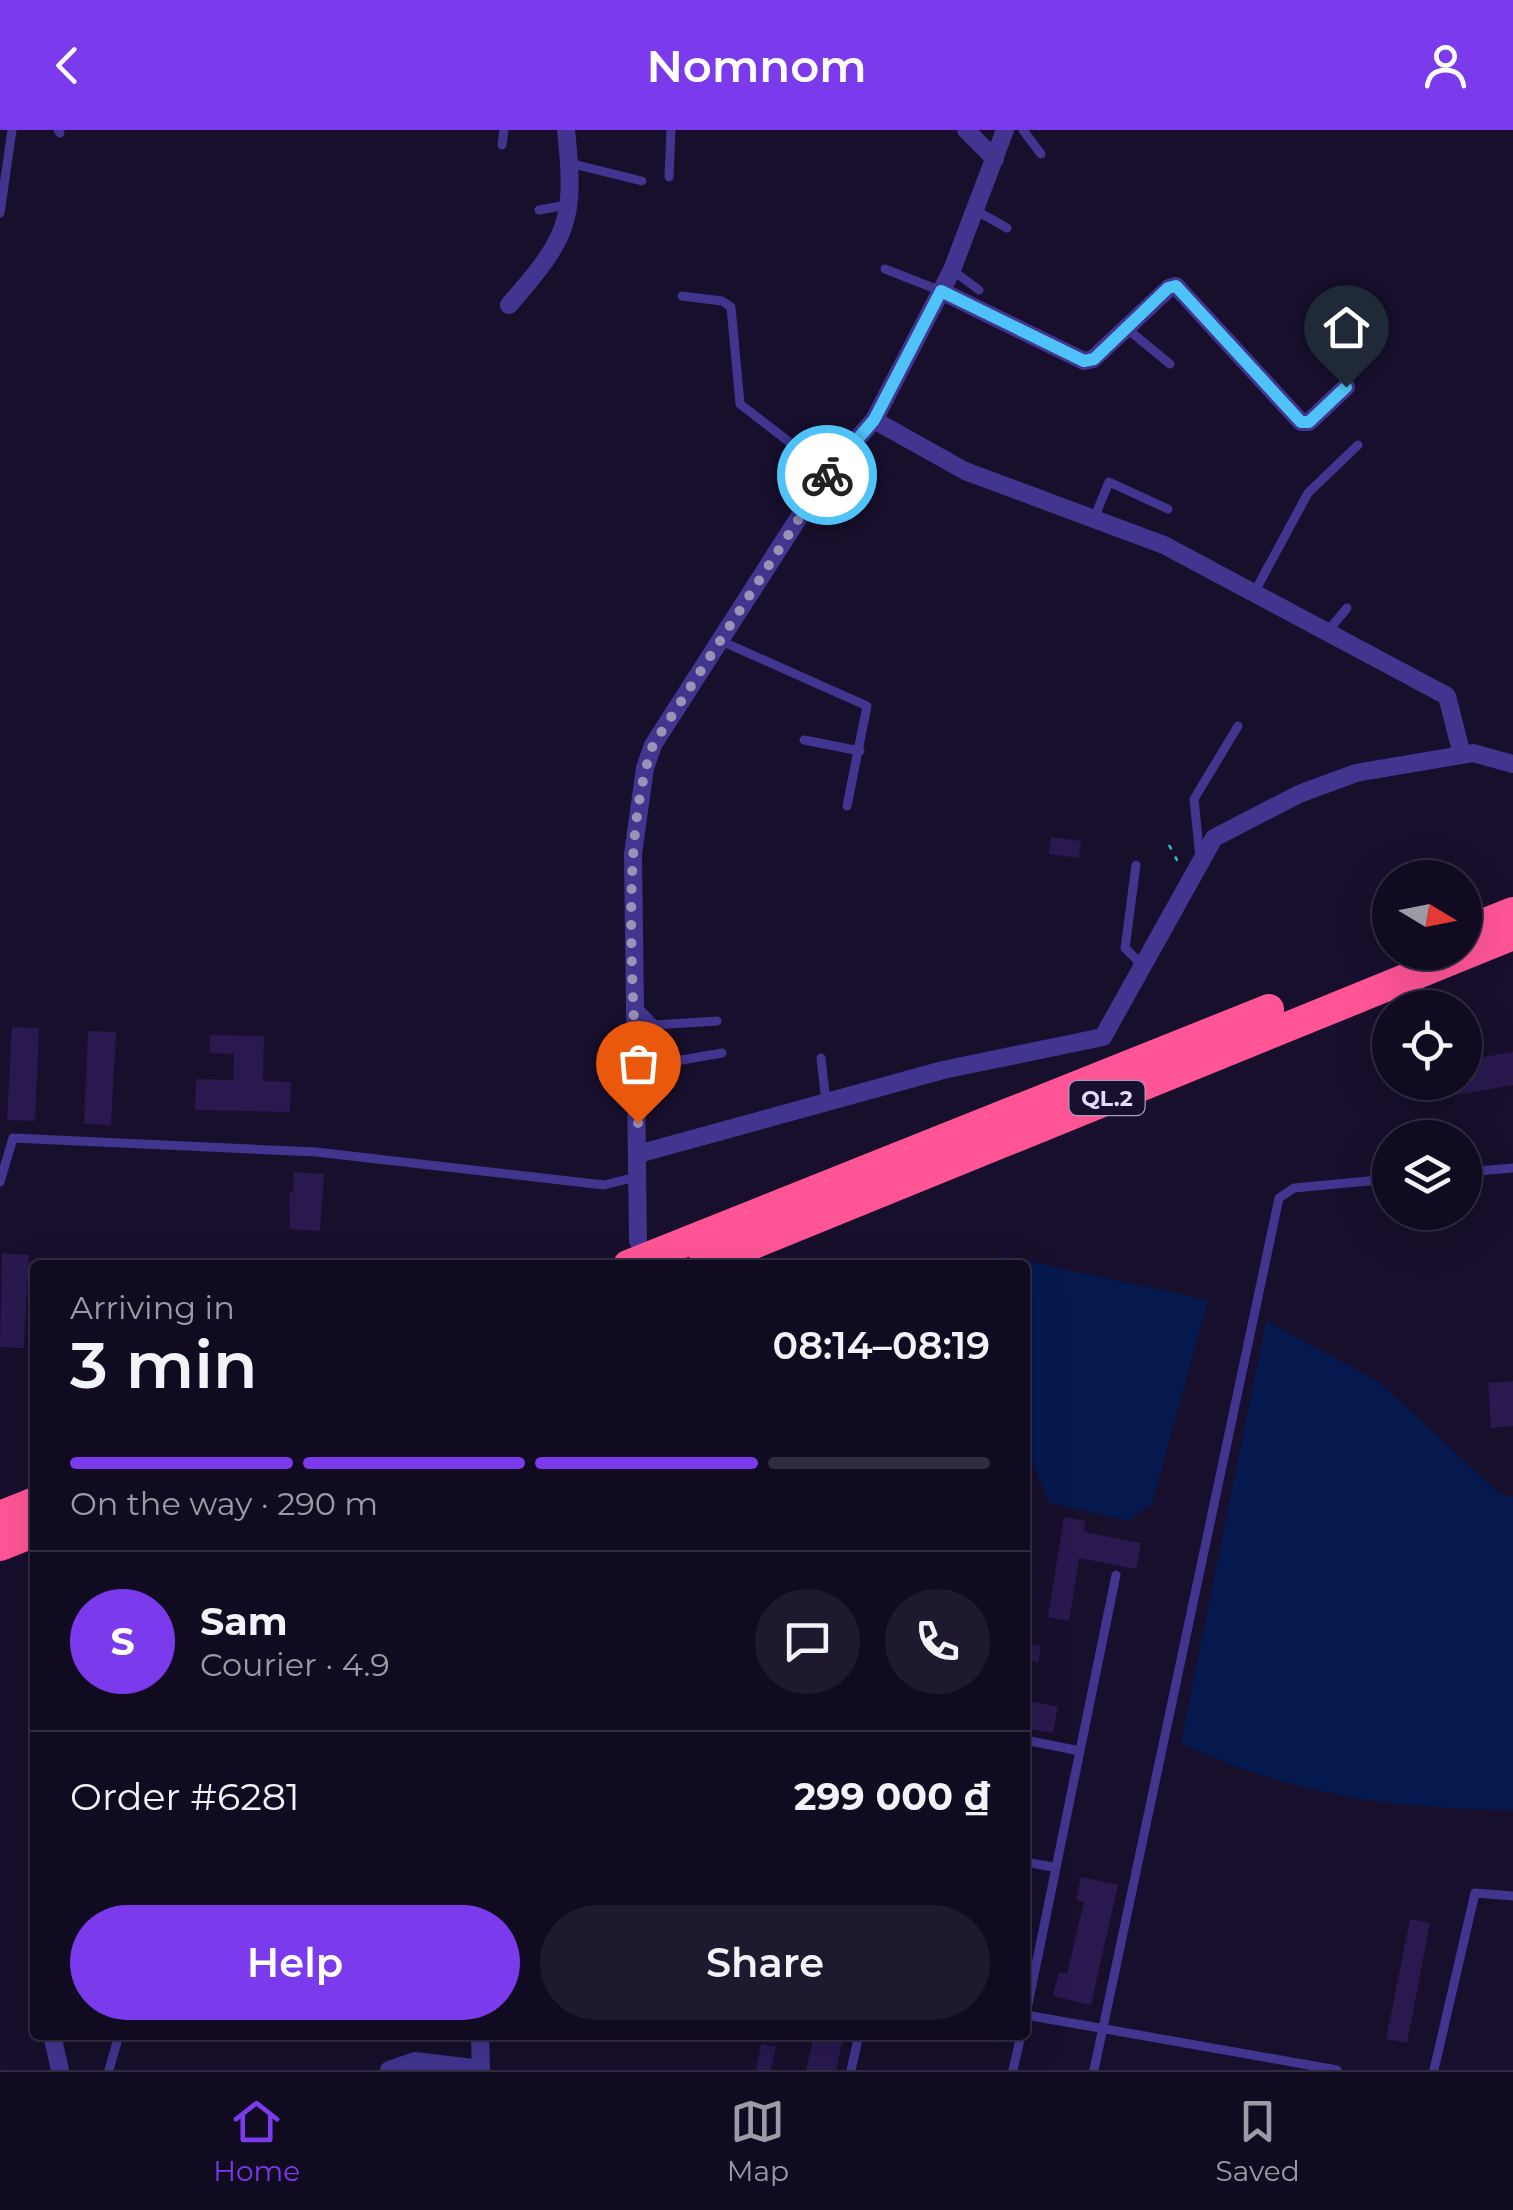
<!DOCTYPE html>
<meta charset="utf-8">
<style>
body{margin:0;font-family:Montserrat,sans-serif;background:#1e192e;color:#f1f3f6;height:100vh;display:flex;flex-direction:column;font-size:38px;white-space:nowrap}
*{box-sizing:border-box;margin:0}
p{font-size:32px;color:#9c9ba5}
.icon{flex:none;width:55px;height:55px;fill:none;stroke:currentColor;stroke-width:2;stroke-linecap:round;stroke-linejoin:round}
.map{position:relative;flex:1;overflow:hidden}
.drawer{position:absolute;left:30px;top:1130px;width:1000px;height:780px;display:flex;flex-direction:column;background:#110b21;border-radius:10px;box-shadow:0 10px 40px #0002,0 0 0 2px #302b3f}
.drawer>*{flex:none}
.needle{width:65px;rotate:100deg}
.controls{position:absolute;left:1372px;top:730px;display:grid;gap:20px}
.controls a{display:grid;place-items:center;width:110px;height:110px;border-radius:50%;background:#110b21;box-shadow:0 10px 40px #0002,0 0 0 2px #302b3f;font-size:50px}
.pin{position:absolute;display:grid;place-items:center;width:85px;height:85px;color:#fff;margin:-102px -42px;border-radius:50% 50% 50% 0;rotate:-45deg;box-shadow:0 0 10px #0007}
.pin .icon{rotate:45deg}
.courier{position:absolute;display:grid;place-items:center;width:100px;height:100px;margin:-50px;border:8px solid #4fc3f7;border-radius:50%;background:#fff;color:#222;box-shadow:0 2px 12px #0007}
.head em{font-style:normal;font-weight:600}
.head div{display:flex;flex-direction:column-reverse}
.head{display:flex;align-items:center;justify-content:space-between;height:170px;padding:0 40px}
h1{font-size:65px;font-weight:600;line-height:75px}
.bar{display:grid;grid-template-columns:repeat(4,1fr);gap:15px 10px;align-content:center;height:120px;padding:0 40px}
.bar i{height:12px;border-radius:8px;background:#302b3f}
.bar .on{background:#7c3aed}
.bar p{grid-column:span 4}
.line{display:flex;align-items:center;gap:25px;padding:0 40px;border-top:2px solid #302b3f}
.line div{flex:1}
.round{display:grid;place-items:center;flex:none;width:105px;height:105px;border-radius:52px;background:#1e192e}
.primary-button{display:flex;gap:20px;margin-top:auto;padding:20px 40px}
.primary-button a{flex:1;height:115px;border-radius:60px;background:#7c3aed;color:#fff;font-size:40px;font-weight:600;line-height:115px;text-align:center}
.primary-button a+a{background:#1e192e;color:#f1f3f6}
header{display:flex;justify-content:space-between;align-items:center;height:130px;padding:0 40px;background:#7c3aed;color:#fff;font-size:45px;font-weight:600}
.tabs{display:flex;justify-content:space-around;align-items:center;height:140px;border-top:2px solid #302b3f;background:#110b21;font-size:28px;color:#9c9ba5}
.tabs a{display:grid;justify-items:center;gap:5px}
.tabs .on{color:#7c3aed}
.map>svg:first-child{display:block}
.water{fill:#06194f}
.building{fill:#29194f}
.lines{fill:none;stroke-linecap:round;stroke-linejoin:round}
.path{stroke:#24c3c9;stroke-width:2.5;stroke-dasharray:5 8;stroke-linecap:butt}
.lane{stroke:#413590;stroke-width:9}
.street{stroke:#413590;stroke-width:18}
.highway{stroke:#ff5597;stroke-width:30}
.done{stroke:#9b93b5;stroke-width:10;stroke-dasharray:0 18}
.route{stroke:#4fc3f7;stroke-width:12}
.labels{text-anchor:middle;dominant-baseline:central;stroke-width:10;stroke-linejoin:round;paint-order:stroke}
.shield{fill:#170f2c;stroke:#a59dc0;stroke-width:2.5}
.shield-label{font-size:22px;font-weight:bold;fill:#e2daff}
</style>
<header><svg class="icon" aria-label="back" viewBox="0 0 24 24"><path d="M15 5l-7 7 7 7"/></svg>Nomnom<svg class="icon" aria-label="person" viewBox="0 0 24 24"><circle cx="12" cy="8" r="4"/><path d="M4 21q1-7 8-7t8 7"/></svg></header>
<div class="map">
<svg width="1513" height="1940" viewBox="0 0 1513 1940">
<rect width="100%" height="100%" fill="#170f2c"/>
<path class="water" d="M1003,1126L1208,1170L1152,1374L1129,1391L1050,1373L1025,1317V1135H1002Z
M1266,1191L1378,1251L1501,1365L1513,1367V1680C1392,1679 1291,1665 1181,1613Z"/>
<path class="building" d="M1051,707L1081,711L1079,728L1049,724Z
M12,897L39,898L35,991L7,990Z
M88,901L116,902L111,995L84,994Z
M210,905L264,906L263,951L291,952L290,982L195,980L196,949L233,950L234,924L210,923Z
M1513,922V955L1450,966L1447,952H1465V930Z
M294,1042L324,1044L320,1101L290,1099L289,1061L293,1062Z
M2,1123L29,1125L24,1218L0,1217Z
M1513,1251V1296L1491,1298L1488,1253Z
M1064,1387L1085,1391L1084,1402L1141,1413L1136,1439L1079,1428L1069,1491L1048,1487Z
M1025,1513L1041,1516L1038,1532L1025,1529Z
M1025,1570L1058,1577L1053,1603L1025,1598Z
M1081,1747L1118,1755L1091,1875L1053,1866L1059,1842L1067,1844L1084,1772L1076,1770Z
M1410,1789L1430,1793L1407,1913L1386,1909Z
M814,1905H844L836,1940H806Z
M761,1914L776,1917L771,1940H756Z"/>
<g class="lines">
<path class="path" d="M856,372L872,343L860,332
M1169,715L1178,732"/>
<path class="lane" d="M58,0L60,3
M1023,0L1041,24
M502,15L504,0
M569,33L642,51
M669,47L671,0
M539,80L567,75
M975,80L1007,98
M0,83L12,0
M885,139L941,161
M952,140L979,160
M682,166L722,171L731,177L740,274L828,342
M1126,198L1170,234
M1095,386L1109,352L1168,379
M1254,463L1308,363L1358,315
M1327,502L1347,478
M719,510L867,576L847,676
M804,610L860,621
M1200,728L1194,669L1238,596
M1136,735L1125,818L1144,837
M636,875L655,895L717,891
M821,928L826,972
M637,930L664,933L722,923
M1465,1042L1513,1038
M0,1052L13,1008L316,1022L604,1055L636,1047
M1025,1610L1080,1621
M1025,1732L1053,1737
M1026,1885L1337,1940
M1025,1889L1116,1445
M109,1940L119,1905
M851,1940L859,1905
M1013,1940L1021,1905
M1094,1940L1279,1068L1294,1058L1390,1049
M1434,1940L1475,1763L1513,1766"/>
<path class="street" d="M966,0L995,29
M941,161L1084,231L1093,229L1169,158L1176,156L1301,292H1309L1346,257
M509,175C568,107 576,92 566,0
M874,290L965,341L1164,415L1447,566L1462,625
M638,1024L943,940L1103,907L1214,708L1299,664L1356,643L1473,623L1513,634
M638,1111L633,724L645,638L653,615L828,342L874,290L952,140L1005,0
M52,1905L60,1940
M480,1905L481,1940
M389,1940L415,1931L481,1939"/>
<path class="highway" d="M1465,801L1513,782
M628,1135L1269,879
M702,1135L1513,805
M0,1386L35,1372
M0,1416L35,1402"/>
</g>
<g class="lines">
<path class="done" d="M638,993C636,883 617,716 653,615L827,345"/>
<path class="route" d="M827,345L874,290L941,161L1084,231L1094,229L1168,158L1176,156L1301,292H1309L1346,257"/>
</g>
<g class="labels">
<rect class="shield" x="1069.5" y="951" width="75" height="34" rx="8"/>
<g class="shield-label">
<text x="1107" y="968">QL.2</text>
</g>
</g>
</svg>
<div class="controls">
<a><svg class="needle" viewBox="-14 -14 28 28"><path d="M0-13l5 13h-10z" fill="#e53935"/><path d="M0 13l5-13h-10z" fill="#9c9ba5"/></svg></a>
<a><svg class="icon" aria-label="locate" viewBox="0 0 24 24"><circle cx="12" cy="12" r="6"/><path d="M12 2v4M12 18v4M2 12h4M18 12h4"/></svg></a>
<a><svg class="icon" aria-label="layers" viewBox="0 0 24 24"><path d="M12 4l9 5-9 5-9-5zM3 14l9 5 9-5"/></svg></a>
</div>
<div class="pin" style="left:638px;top:993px;background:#ea580c"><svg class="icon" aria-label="bag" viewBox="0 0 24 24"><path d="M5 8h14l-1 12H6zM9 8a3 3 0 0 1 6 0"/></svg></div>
<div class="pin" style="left:1346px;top:257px;background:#1f2937"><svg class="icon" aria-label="home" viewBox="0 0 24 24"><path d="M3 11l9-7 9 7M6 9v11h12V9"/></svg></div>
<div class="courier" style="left:827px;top:345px"><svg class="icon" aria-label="bike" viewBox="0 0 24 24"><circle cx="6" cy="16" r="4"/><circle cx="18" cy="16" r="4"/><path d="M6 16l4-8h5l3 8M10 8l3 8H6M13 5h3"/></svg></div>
<section class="drawer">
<div class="head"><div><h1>3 min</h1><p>Arriving in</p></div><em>08:14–08:19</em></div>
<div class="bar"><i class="on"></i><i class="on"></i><i class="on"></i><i></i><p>On the way · 290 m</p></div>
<div class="line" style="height:180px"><b class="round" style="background:#7c3aed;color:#fff">S</b><div><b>Sam</b><p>Courier · 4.9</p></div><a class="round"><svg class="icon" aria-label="chat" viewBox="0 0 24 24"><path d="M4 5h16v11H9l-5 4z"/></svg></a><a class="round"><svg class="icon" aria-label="phone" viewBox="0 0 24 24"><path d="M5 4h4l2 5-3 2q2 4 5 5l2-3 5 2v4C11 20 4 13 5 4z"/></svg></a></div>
<div class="line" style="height:130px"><div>Order #6281</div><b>299 000 ₫</b></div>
<div class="primary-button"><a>Help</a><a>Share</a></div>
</section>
</div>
<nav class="tabs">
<a class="on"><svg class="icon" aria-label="home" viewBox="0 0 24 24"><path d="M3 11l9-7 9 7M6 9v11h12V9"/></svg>Home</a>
<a><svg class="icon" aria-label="map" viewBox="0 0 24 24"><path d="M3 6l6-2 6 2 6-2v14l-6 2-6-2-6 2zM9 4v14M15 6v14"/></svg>Map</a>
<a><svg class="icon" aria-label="saved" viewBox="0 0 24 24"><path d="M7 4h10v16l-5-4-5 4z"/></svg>Saved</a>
</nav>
